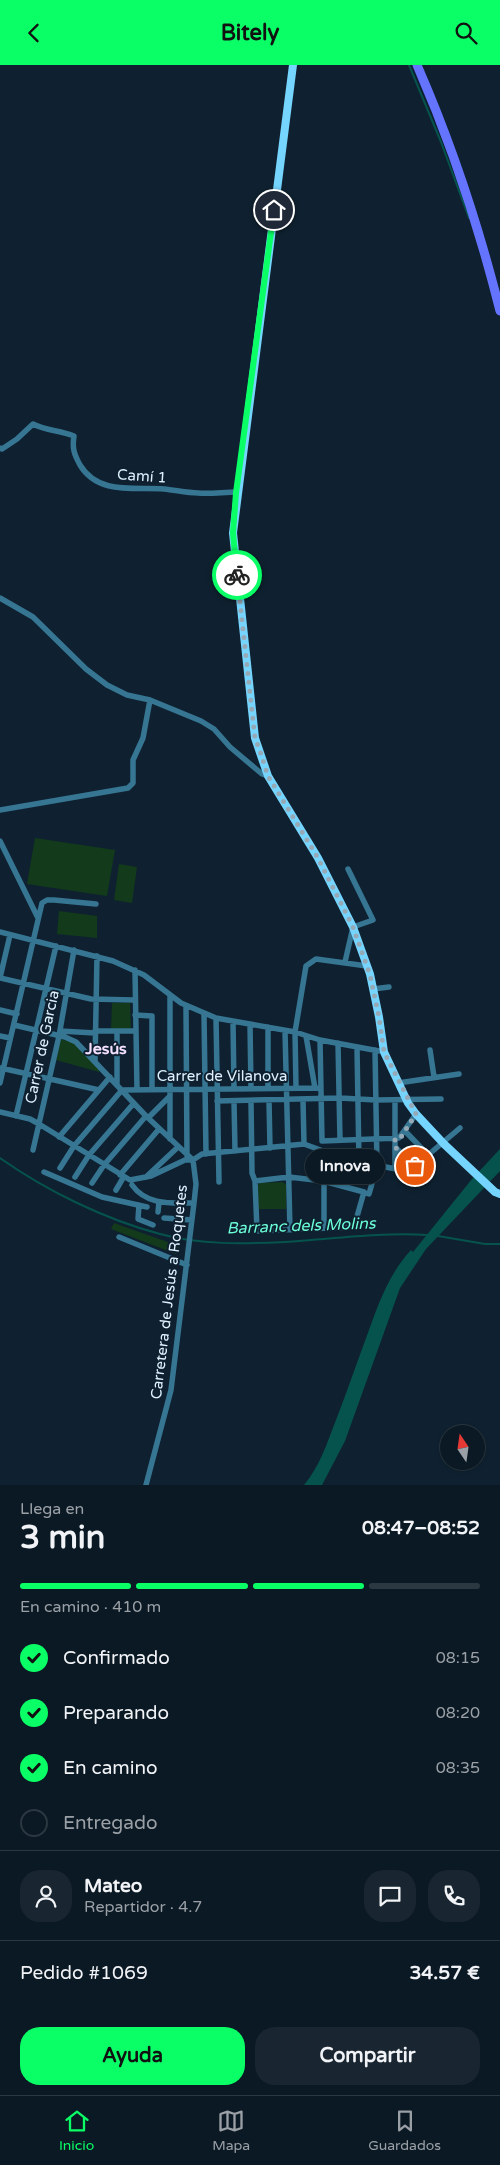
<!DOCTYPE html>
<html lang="es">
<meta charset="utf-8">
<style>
body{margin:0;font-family:"Varela Round",sans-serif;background:#192631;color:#f1f3f6;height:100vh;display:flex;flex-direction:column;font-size:19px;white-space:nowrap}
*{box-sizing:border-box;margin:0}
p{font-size:16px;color:#9aa0a6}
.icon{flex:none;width:28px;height:28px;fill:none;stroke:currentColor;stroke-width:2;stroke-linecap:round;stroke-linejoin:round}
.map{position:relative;height:1420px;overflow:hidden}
.side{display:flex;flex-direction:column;background:#0b1924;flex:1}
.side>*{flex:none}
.needle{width:32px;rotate:347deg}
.buttons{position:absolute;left:440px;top:1360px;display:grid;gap:10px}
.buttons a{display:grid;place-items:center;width:45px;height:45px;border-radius:50%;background:#0b1924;box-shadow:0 1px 4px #0004,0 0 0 1px #2b3841;font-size:25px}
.pin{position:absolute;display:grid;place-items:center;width:42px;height:42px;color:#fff;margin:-21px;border:2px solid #fff;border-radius:50%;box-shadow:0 1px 5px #0007}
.courier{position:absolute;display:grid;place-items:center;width:50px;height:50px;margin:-25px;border:4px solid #0aff66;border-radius:50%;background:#fff;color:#222;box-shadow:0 1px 6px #0007}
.bubble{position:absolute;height:35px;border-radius:18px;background:#0b1924;box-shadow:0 1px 4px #0004,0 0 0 1px #2b3841;font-size:16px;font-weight:800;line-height:35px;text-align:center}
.head em{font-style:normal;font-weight:800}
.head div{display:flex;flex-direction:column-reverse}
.head{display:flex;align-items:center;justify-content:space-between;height:85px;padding:0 20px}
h1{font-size:32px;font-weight:800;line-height:38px}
.bar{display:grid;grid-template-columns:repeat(4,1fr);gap:8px 5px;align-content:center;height:60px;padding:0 20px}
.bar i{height:6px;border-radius:4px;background:#2b3841}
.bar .active{background:#0aff66}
.bar p{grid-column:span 4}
.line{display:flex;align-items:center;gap:12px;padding:0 20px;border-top:1px solid #2b3841}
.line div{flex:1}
.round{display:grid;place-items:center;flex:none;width:52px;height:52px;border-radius:20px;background:#192631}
ol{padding:0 20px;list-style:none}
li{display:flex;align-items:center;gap:15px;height:55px}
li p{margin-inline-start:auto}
li .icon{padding:5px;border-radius:50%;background:#0aff66;color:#111;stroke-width:4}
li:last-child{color:#9aa0a6}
li i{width:28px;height:28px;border:2px solid #2b3841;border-radius:50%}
.primary-button{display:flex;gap:10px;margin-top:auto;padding:10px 20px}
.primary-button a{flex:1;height:58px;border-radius:20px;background:#0aff66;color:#111;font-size:20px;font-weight:800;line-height:58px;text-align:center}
.primary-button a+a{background:#192631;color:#f1f3f6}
header{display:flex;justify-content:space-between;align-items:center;height:65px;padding:0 20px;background:#0aff66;color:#111;font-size:22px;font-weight:800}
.tab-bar{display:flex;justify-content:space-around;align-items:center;height:70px;border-top:1px solid #2b3841;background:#0b1924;font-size:14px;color:#9aa0a6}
.tab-bar a{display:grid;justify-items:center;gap:2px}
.tab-bar .active{color:#0aff66}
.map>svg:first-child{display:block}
.green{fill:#123a1b}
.water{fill:#05534c}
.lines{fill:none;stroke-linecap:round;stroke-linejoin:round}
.stream{stroke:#05534c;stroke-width:2}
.street{stroke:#367693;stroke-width:5.5}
.secondary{stroke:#75d5ff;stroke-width:8}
.primary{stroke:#6574ff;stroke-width:9}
.done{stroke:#96a9b7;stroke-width:5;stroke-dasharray:0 9}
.route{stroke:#0aff66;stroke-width:6}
.labels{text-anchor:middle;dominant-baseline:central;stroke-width:4;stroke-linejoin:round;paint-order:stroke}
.street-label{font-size:15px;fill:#def2ff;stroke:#0f2130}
.neighbourhood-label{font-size:16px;font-weight:bold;fill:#f4e0ff;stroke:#0f2130}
.water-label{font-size:16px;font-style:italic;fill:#6cffd9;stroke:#0f2130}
</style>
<header><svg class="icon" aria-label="back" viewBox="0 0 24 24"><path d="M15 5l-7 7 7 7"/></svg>Bitely<svg class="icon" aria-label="search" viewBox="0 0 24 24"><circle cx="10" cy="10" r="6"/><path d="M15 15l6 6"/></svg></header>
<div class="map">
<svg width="500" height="1420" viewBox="0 0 500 1420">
<rect width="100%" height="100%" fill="#0f2130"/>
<path class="green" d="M35,773L115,785L107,831L27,819Z
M119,799L137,802L132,838L114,835Z
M59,846L97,851V873L57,869Z
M112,938H130L131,964H111Z
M61,974L74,978L100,1004L99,1007L56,995Z
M282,1117L286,1119V1144H257L256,1122L260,1118Z
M114,1158L179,1181L176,1189L111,1164Z"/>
<path class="water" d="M500,1084V1106L426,1184L400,1223L345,1376L322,1420H304C320,1401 327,1378 336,1355C346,1329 355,1303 365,1276C377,1243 387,1211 411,1185L413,1187L472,1114Z"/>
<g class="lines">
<path class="stream" d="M409,0L441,77L469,153
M0,1093C47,1126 104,1154 160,1169C200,1180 244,1179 285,1177C333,1174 380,1167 428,1170
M438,1171L485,1179H500"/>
<path class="street" d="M0,383L2,384L17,374L33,359C47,366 59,365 74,371C72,383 74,389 80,400C98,430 134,422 164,424C175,425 187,428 198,428C211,429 224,427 237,427
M0,533L33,552L86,604L107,620L127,630L150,635L201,656L214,664L230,682L262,709L268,711
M0,745L128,723L133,718V695L143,673L150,635
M0,776L38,853
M0,867L113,896L144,910L181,938L216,953L295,967L320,975L379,986
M345,897L353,862L373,855L348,804
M135,905L137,1025
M0,913L91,934L134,935
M0,913L10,870
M373,924L389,922
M170,931V1074
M186,941L187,1091
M0,945L17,949
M204,949L206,1089
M135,950L152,951V1024
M216,953L219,1117
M233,956L234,1024
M250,959L251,1024
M14,960L65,972L76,977L146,1051L193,1095
M268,962V1023
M60,966L95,968
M95,966H135
M117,966V1019
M285,966L290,1165
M0,971L10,973
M306,971L315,1023
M320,975L322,1076L399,1073L416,1049
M338,978L340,1075
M357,982L359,1097
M430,985L434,1012
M95,997L97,891
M1,1003L99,1025
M0,1018L42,838L47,835H54L96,839
M398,1018L459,1009
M296,1023L295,967L306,901L316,894L367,901
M269,1035L270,1083
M303,1035L304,1079
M217,1036L340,1033L376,1035L441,1034
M234,1036L235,1086
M251,1036L252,1108L255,1116L257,1166L354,1162L364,1127L369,1129L377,1101L375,985
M0,1047L30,1054L39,1059L130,1115L151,1111L185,1095H193L202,1089L304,1079L345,1094L406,1106L415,1101L460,1063
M16,1051L56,881
M148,1053L169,1032
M405,1066L429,1091
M59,1072L110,1012
M395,1082L415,1101
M33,1085L59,971L74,885
M324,1086V1163
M60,1103L74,1081L122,1025L321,1023
M395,1104V1035
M44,1107L102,1132L147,1142
M120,1110L159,1064
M75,1112L89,1090L134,1038
M146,1112L178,1082
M255,1116L289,1112L323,1116L364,1127
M92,1118L104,1100L146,1051
M132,1120C147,1141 172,1138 194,1138
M116,1125L123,1113
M139,1140L138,1154L153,1160
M158,1147L159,1137
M164,1153L192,1155
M119,1172L187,1200
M146,1420L171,1325L194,1138L196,1119L193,1095"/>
<path class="secondary" d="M293,0L233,468L255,673L268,711L318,793L353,862L370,909L379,952L384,987L408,1038L416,1049L444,1079L495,1127L500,1129"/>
<path class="primary" d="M417,0C452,80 479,162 500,246"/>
</g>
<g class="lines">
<path class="done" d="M237,510L255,673L260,686L268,711L318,793L353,862L370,910L379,952L384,987L416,1049L401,1072L395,1073V1082L415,1101"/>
<path class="route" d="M237,510L233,468L236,428L274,145"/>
</g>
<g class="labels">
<g class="street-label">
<text transform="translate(142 411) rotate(4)">Camí 1</text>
<text transform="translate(42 982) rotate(-78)">Carrer de Garcia</text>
<text x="222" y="1011">Carrer de Vilanova</text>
<text transform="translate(169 1227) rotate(-83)">Carretera de Jesús a Roquetes</text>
</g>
<g class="neighbourhood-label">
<text x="106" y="984">Jesús</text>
</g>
<g class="water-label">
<text transform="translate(301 1161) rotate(-2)">Barranc dels Molins</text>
</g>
</g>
</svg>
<div class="buttons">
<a><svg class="needle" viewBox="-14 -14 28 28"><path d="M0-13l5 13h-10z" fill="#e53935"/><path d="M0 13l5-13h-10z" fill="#9aa0a6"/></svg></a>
</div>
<div class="pin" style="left:415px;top:1101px;background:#ea580c"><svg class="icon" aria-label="bag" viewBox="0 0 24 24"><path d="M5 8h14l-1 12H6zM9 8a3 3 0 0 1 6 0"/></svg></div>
<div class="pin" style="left:274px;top:145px;background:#1f2937"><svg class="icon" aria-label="home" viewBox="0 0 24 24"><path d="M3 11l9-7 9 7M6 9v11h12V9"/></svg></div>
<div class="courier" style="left:237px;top:510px"><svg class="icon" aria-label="bike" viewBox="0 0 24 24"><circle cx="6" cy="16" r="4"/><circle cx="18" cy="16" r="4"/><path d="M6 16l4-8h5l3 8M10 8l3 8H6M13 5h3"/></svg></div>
<div class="bubble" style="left:305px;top:1084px;width:80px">Innova</div>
</div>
<section class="side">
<div class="head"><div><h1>3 min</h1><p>Llega en</p></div><em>08:47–08:52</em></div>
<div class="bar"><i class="active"></i><i class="active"></i><i class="active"></i><i></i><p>En camino · 410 m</p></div>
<ol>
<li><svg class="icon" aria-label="check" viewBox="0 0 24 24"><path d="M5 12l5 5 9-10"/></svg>Confirmado<p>08:15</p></li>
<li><svg class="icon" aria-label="check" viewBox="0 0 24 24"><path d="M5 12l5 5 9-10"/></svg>Preparando<p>08:20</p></li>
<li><svg class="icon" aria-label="check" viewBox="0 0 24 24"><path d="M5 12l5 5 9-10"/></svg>En camino<p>08:35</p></li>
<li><i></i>Entregado</li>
</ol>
<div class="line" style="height:90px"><a class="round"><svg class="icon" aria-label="person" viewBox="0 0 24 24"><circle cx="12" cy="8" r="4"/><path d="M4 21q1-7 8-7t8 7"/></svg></a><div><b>Mateo</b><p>Repartidor · 4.7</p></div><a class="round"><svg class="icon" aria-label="chat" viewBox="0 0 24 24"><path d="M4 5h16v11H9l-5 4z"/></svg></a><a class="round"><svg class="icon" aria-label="phone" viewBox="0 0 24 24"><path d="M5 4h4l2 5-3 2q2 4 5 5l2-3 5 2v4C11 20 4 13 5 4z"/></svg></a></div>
<div class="line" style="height:65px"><div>Pedido #1069</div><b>34.57 €</b></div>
<div class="primary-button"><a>Ayuda</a><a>Compartir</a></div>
</section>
<nav class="tab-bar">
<a class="active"><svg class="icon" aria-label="home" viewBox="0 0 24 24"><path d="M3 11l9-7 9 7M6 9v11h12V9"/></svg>Inicio</a>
<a><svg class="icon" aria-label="map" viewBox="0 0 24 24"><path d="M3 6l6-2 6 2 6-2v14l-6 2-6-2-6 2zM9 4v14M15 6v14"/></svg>Mapa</a>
<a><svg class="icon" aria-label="saved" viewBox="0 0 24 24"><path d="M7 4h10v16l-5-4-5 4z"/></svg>Guardados</a>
</nav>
